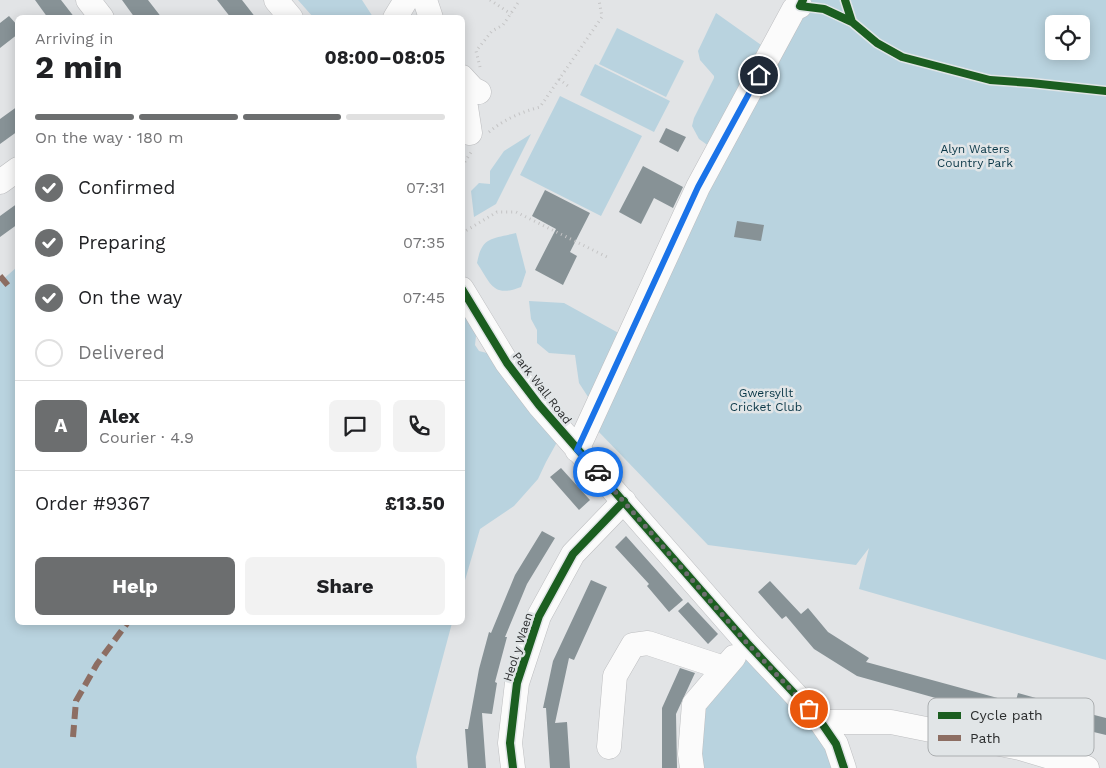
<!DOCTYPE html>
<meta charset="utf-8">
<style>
body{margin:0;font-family:"Work Sans",sans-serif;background:#f2f2f2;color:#202124;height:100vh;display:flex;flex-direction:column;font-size:19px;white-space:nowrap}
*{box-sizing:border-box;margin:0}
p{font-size:16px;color:#757577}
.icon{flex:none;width:28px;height:28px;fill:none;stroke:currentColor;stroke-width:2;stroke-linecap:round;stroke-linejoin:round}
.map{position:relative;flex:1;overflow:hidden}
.panel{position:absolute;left:15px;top:15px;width:450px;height:610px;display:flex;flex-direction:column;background:#fff;border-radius:8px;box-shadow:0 2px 12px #0003}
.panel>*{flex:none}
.fabs{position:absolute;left:1045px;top:15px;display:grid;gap:10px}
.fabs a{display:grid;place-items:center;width:45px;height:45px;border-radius:8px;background:#fff;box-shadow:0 2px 12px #0003;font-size:25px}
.pin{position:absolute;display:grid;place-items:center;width:42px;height:42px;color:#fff;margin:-21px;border:2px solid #fff;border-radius:50%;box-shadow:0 1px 5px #0007}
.courier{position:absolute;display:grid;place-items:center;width:50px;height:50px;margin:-25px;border:4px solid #1a73e8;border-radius:50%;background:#fff;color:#222;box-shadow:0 1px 6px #0007}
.head em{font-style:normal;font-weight:700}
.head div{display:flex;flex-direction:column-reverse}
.head{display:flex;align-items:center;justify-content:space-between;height:85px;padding:0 20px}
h1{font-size:32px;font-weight:700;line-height:38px}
.bar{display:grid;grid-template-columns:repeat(4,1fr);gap:8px 5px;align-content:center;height:60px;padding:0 20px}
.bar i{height:6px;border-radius:4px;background:#e0e0e0}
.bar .selected{background:#6c6e6f}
.bar p{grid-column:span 4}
.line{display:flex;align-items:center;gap:12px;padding:0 20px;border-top:1px solid #e0e0e0}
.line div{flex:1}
.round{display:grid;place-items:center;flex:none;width:52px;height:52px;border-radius:8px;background:#f2f2f2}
ol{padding:0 20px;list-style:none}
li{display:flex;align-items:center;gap:15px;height:55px}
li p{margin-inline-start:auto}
li .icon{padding:5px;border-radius:50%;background:#6c6e6f;color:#fff;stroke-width:4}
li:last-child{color:#757577}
li i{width:28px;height:28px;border:2px solid #e0e0e0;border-radius:50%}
.primary-button{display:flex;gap:10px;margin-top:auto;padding:10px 20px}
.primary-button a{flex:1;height:58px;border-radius:8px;background:#6c6e6f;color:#fff;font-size:20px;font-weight:700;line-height:58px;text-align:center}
.primary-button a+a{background:#f2f2f2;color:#202124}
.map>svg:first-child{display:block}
.green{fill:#b9d3df;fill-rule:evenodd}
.building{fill:#879296}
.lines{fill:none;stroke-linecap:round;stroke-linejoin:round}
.minor-casing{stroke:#bdbec0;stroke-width:25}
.path{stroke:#c4c4c5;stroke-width:3;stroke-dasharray:1 4;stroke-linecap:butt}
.minor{stroke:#fbfbfb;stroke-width:24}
.quiet{stroke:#8d6e63;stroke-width:6;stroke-dasharray:12 6;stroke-linecap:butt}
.cycleway-casing{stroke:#e1e5e7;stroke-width:11}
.cycleway{stroke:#1b5e20;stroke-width:8}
.done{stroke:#6c6e6f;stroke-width:5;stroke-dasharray:0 9}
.route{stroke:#1a73e8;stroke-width:6}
.labels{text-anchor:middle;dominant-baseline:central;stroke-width:5;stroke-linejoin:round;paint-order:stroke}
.park-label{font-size:12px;fill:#0a3747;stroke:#e1e5e7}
.street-label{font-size:12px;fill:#2c2e2f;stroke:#e1e5e7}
.key{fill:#e1e5e7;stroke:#abaeb0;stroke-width:1}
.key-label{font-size:14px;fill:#2c2e2f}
</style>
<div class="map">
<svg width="1106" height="768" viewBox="0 0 1106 768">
<rect width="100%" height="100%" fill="#e2e4e6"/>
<path class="green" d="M298,0H362L373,17H313Z
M793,0H1106V660L859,589L869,548L856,565L708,545L597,430ZM1054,24H1081V51H1054Z
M716,13L767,49L713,149L699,139L692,126L694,118L714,78V76L700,60L698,51Z
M617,28L684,61L666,97L599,64Z
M595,64L670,101L654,132L580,95Z
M560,96L642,136L601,216L520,175Z
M531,134L496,204L474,217L471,191L479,183L490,184V171L504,151Z
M516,233L526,272L521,287C493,298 491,284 477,263C482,236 492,239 516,233Z
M17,267L18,622L452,623L416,757L417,768H0V282Z
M529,301L564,303L624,336L592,403L579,383L575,355L549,353L537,343V330L531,319Z
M463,305L482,330L476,336L475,345L479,351L487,353L562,440L556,444L546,462L538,479L514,506L480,529L463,587Z
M747,643L844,768H692L694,704Z"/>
<path class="building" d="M35,0H61L75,18H48Z
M122,0H148L162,18H135Z
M217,0H242L256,18H231Z
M9,16L18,26V34L0,48V23Z
M18,106V131L0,144V119Z
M666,128L686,137L678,152L659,142Z
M643,166L683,187L673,208L654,198L641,224L619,212Z
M545,190L590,213L570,252L577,256L563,285L535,270L556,229L532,216Z
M18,203V224L0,237V216Z
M737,221L764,225L761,241L734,237Z
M561,468L590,500L579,510L550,477Z
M542,531L555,538L527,584L505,637H507L495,682L497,683L492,714L482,713L486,768H468L465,729H468L479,669L489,632L491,633L515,575Z
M626,536L683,600L669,612L647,586L649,584L615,547Z
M591,580L607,587L574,660L569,658L555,723L567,722L570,768H550L546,708H543L553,661Z
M770,581L801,614L808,608L828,632L869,658L866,662L1005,700L1000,716L857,676L814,649L786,616L782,619L758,592Z
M688,602L718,634L708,644L678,611Z
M680,668L695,673L676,714L677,768H662V708Z
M1018,693L1061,705V707L1053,709L1047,717L1014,708Z
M1067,708L1106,718V735L1073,727L1074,717L1072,712Z"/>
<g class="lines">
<g class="minor-casing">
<path id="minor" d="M88,0L102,18
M276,0L291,18
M425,0L431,18
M395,18L406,0
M462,77L473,89L479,92
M462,102L466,107L470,133L462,131
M0,182L18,169
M462,289L507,363L539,405L747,643L821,722L836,744L844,768
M577,450L698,187L794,9L800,6
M821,722H891L1020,748L1087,768
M609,747L615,676L633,645L648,643L724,668
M1048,756L1061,720
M513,768L510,743L517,683L539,616L573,554L624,501
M692,768L690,754L694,704L734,657"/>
</g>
<path class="path" d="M490,0L511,14
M480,67L476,51L492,31L503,25L520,0
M559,79L568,86
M489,132C503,120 521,112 540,107L602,17L599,0
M462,166L472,151
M462,233L497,212H516L609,258"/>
<use href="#minor" class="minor"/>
<path class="quiet" d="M0,276L11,289
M73,737L76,701L97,664L128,622"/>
<g class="cycleway-casing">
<path id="cycleway" d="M803,0L800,6L824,9L852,22L845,0
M852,22L877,43L902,57L990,80L1031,83L1106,91
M462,289L507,363L539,405L747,643L821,722L836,744L844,768
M513,768L510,743L517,683L539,616L573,554L624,501"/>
</g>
<use href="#cycleway" class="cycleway"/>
</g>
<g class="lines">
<path class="done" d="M598,472L747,643L809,709"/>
<path class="route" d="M598,472L577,450L698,187L759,75"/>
</g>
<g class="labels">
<g class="park-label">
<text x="975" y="149">Alyn Waters<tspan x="975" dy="14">Country Park</tspan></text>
<text x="766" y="393">Gwersyllt<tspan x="766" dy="14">Cricket Club</tspan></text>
</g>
<g class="street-label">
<text transform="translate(542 388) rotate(52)">Park Wall Road</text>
<text transform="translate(518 647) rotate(-72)">Heol y Waen</text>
</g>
</g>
<rect x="928" y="698" width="166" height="58" rx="8" class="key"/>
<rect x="938" y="712" width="23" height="7" fill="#1b5e20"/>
<rect x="938" y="735" width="23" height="6" fill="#8d6e63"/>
<g class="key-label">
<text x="970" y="720">Cycle path</text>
<text x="970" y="743">Path</text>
</g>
</svg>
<div class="fabs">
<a><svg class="icon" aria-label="locate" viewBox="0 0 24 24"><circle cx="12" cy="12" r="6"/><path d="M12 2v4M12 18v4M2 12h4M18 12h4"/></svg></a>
</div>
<div class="pin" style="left:809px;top:709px;background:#ea580c"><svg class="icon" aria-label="bag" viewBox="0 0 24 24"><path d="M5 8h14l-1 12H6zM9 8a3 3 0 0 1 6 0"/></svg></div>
<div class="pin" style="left:759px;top:75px;background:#1f2937"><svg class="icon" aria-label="home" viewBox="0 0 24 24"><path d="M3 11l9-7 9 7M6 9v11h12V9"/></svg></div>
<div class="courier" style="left:598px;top:472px"><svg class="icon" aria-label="car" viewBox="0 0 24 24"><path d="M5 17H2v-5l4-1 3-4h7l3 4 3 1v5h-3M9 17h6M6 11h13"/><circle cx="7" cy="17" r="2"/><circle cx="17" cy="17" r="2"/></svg></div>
<section class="panel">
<div class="head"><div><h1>2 min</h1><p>Arriving in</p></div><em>08:00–08:05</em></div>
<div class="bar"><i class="selected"></i><i class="selected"></i><i class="selected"></i><i></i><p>On the way · 180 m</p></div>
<ol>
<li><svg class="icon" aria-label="check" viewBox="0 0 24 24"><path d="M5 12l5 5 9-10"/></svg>Confirmed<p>07:31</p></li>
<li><svg class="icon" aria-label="check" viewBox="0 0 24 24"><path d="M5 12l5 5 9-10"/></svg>Preparing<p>07:35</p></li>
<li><svg class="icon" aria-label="check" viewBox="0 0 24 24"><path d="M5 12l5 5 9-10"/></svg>On the way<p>07:45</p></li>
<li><i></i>Delivered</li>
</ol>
<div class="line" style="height:90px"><b class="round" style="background:#6c6e6f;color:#fff">A</b><div><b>Alex</b><p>Courier · 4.9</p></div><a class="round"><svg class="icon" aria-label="chat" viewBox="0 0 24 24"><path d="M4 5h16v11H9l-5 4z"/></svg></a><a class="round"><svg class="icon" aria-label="phone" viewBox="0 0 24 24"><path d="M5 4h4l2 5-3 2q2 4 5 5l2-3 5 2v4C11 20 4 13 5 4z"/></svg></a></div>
<div class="line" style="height:65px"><div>Order #9367</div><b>£13.50</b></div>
<div class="primary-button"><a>Help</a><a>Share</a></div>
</section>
</div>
